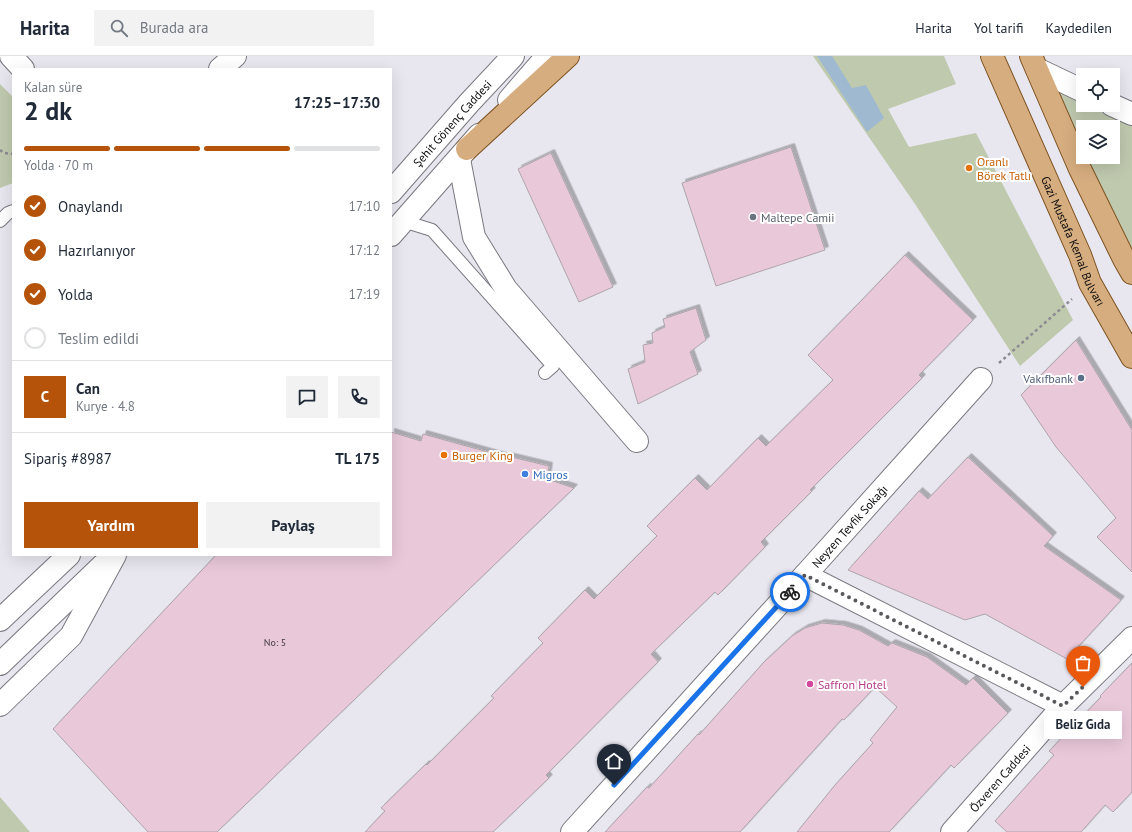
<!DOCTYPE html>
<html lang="tr">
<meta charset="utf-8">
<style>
body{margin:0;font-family:"PT Sans",sans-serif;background:#f2f2f3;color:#1f2937;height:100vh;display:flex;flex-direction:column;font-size:15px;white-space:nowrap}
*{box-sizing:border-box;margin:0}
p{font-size:13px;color:#747a83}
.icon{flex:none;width:22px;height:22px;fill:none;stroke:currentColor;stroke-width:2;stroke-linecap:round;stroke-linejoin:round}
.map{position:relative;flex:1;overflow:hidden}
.side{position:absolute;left:12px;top:12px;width:380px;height:488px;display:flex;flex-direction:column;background:#fff;border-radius:0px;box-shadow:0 4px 16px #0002}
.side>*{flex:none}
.controls{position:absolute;left:1076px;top:12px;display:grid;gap:8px}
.controls a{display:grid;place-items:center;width:44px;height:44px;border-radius:0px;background:#fff;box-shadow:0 4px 16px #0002;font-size:20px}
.pin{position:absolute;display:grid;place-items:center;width:34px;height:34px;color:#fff;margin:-41px -17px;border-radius:50% 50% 50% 0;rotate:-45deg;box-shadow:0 0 4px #0007}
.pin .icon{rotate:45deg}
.courier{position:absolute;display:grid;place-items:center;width:40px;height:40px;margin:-20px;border:3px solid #1a73e8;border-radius:50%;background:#fff;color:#222;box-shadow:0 1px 5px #0007}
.bubble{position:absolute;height:28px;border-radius:0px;background:#fff;box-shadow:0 4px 16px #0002;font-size:13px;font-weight:700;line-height:28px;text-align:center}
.summary em{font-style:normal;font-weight:700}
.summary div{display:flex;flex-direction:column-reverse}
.summary{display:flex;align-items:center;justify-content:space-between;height:68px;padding:0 12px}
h1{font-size:26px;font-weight:700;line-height:30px}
.bar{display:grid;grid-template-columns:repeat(4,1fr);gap:6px 4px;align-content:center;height:48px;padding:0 12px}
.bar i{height:5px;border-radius:3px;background:#e0e1e3}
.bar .active{background:#b45309}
.bar p{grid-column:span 4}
.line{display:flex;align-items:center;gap:10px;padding:0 12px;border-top:1px solid #e0e1e3}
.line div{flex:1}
.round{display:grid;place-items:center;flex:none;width:42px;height:42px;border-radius:0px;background:#f2f2f3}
ol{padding:0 12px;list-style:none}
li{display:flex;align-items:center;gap:12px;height:44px}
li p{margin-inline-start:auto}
li .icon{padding:4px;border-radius:50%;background:#b45309;color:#fff;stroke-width:4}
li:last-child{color:#747a83}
li i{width:22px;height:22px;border:2px solid #e0e1e3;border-radius:50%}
.action{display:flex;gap:8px;margin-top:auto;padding:8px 12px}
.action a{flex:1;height:46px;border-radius:0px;background:#b45309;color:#fff;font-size:16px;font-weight:700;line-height:46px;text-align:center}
.action a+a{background:#f2f2f3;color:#1f2937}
header{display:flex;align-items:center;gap:24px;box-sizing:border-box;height:56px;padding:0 20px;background:#fff;border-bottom:1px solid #e0e1e3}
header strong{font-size:19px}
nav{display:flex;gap:22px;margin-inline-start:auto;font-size:14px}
.search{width:280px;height:36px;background:#f2f2f3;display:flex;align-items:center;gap:10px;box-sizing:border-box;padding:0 14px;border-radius:0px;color:#747a83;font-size:15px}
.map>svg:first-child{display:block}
.green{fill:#bfc9ae;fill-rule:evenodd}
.water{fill:#9fbad0}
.building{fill:#e9c8d9;stroke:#aea5aa;filter:url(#shadow)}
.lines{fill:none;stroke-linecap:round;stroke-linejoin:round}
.lane-casing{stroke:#797981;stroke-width:14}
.street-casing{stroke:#797981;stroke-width:24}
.secondary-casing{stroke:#797981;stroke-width:24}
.primary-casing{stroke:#7d5220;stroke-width:24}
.path{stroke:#8c8b92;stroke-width:2.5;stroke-dasharray:3 3;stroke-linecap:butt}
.lane{stroke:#fff;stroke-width:12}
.street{stroke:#fff;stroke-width:22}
.secondary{stroke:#fff;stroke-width:22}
.primary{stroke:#d6ad7f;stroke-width:22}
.done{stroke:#59595d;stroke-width:4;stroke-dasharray:0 7.2}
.route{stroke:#1a73e8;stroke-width:5}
.food-dot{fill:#e8710a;stroke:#fff;stroke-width:1.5}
.worship-dot{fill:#6b7280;stroke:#fff;stroke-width:1.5}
.service-dot{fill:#5c6f8a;stroke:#fff;stroke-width:1.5}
.shop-dot{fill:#3f7fe0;stroke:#fff;stroke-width:1.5}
.hotel-dot{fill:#d1479c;stroke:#fff;stroke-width:1.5}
.labels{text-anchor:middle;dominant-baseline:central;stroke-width:4;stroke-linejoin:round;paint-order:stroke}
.number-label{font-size:10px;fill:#433b41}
.street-label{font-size:12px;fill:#0c0c0e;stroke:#fff}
.food-label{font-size:12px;fill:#c56008;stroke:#fff;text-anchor:start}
.worship-label{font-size:12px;fill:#5b616d;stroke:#fff;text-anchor:start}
.service-label{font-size:12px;fill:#4e5e75;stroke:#fff;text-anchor:end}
.shop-label{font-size:12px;fill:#366cbe;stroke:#fff;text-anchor:start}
.hotel-label{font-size:12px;fill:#b23c85;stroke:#fff;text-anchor:start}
</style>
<header>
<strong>Harita</strong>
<div class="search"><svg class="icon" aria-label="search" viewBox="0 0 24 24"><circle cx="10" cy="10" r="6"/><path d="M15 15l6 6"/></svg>Burada ara</div>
<nav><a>Harita</a><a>Yol tarifi</a><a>Kaydedilen</a></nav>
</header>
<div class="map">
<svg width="1132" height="776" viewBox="0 0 1132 776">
<defs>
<filter id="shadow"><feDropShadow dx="3.5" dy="-3.5" stdDeviation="0" flood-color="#0004"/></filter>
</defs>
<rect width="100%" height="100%" fill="#e8e7f0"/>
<path class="green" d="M813,0H944L956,28L888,53L909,91L976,77L1073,264L1020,310L915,148Z
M1037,13L1083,35V49H1112L1132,58V217ZM1083,71H1113V101H1083Z
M0,28L13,41V127L0,132Z
M0,741L30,776H0Z"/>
<path class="water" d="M817,0H832L852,32L866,29L884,62L867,76Z"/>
<path class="building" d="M791,91L825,194L716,230L682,127Z
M551,97L613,231L579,246L518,113Z
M905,199L973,264L919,319L922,322L810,434L812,435L761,486L765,491L718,539L715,536L651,598L658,606L546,719L549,722L493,776H365L385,755L381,752L426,708L427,709L494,642L491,640L543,587L538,582L585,534L594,543L657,480L647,470L695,422L707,434L758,382L766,390L833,324L808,299L861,245Z
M696,252L706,284L690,296L698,318L638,348L628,313L645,306L643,289L653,287L652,277L665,271L663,263Z
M1076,284L1132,374V516L1097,481L1116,462L1056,391L1021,339Z
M391,376L421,385L423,378L506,401L507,400L549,410L547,423L574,432L217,776H148L53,673L216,499H391Z
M968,401L1053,480L1044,490L1121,544L1067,603L985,558L965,564L848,514L919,435L928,443Z
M822,567L843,569L859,574L888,590L892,587L927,601L966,629L973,622L1008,657L954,712L951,709L889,776H797L835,729L873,687L870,684L897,651L875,631L844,664L842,663L740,776H605L647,731L649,732L698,678L699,679L764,606L792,580L805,572Z
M1132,607V736L1113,756L1105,749L1081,776H1007L995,765L1054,699L1049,695L1101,641L1100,640Z"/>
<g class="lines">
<g class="lane-casing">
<path id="lane" d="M0,165L8,157L13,155
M403,165L432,174L553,310L545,317"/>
</g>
<g class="street-casing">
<g id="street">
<path d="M11,0L23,13"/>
<path d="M220,13L235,0"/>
<path d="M1037,13L1083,35"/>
<path d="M1112,49L1132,58"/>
<path d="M459,103L474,181L506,233L637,385"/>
<path d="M805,519L1063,650"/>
<path id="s1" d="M572,776L805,519L981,323"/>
<path id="s2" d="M952,776L1063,650L1132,582"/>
</g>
</g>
<g class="secondary-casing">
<g id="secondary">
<path d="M509,44L547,0"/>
<path id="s3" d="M391,136L469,47L513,0"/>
<path d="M391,179L479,79"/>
<path d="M0,564L69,499"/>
<path d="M0,608L103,509"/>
<path d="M0,649L71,580L115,499"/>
</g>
</g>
<g class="primary-casing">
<g id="primary">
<path id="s4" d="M992,0L1080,199L1090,227L1132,301"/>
<path d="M1031,0L1080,113L1124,203L1132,217"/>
<path d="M467,93L568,0"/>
</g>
</g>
<path class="path" d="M0,94L4,97L13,98
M999,307L1072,243"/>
<use href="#lane" class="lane"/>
<use href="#street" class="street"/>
<use href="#secondary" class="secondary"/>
<use href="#primary" class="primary"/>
</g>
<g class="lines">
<path class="done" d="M790,536L805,519L1063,650L1083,631"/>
<path class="route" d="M614,729L790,536"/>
</g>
<g class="food-dot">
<circle cx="969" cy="112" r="4"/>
<circle cx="444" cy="399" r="4"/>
</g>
<circle class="worship-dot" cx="753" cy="161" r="4"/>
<circle class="service-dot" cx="1081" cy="322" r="4"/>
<circle class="shop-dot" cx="525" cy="418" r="4"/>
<circle class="hotel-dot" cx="810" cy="628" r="4"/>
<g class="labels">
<g class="number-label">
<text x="275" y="586">No: 5</text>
</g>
<g class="street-label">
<text stroke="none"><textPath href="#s3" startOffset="92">Şehit Gönenç Caddesi</textPath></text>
<text stroke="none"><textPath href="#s4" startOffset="202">Gazi Mustafa Kemal Bulvarı</textPath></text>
<text stroke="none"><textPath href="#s1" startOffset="413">Neyzen Tevfik Sokağı</textPath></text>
<text stroke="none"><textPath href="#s2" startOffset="72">Özveren Caddesi</textPath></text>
</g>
<g class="food-label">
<text x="977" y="105">Oranlı<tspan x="977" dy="14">Börek Tatlı</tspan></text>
<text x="452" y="399">Burger King</text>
</g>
<g class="worship-label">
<text x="761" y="161">Maltepe Camii</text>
</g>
<g class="service-label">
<text x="1073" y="322">Vakıfbank</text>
</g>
<g class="shop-label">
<text x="533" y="418">Migros</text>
</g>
<g class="hotel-label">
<text x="818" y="628">Saffron Hotel</text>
</g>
</g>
</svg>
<div class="controls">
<a><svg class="icon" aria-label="locate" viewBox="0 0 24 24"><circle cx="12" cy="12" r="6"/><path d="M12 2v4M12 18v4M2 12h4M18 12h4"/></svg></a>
<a><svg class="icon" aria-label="layers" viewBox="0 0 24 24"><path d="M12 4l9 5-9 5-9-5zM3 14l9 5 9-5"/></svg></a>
</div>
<div class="pin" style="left:1083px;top:631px;background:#ea580c"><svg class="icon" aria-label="bag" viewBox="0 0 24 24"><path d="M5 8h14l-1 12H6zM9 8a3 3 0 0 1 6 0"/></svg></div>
<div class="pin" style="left:614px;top:729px;background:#1f2937"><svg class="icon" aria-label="home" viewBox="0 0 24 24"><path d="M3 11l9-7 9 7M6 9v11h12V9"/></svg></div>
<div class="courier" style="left:790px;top:536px"><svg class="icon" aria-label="bike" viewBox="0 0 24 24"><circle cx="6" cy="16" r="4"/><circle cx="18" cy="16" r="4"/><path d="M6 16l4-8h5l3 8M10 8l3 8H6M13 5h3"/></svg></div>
<div class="bubble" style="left:1044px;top:655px;width:78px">Beliz Gıda</div>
<section class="side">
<div class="summary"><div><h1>2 dk</h1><p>Kalan süre</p></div><em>17:25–17:30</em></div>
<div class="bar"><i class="active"></i><i class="active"></i><i class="active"></i><i></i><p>Yolda · 70 m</p></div>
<ol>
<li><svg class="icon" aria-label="check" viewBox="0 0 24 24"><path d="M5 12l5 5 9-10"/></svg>Onaylandı<p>17:10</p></li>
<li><svg class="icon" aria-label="check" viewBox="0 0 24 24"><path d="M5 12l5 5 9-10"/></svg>Hazırlanıyor<p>17:12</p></li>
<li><svg class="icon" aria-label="check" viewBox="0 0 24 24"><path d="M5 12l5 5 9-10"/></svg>Yolda<p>17:19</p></li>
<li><i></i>Teslim edildi</li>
</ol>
<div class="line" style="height:72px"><b class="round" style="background:#b45309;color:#fff">C</b><div><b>Can</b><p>Kurye · 4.8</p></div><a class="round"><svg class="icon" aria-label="chat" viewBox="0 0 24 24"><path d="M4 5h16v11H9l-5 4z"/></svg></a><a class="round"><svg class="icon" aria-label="phone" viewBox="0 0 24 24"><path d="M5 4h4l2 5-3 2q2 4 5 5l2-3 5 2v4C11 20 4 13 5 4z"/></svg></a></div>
<div class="line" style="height:52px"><div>Sipariş #8987</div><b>TL 175</b></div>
<div class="action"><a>Yardım</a><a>Paylaş</a></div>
</section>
</div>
